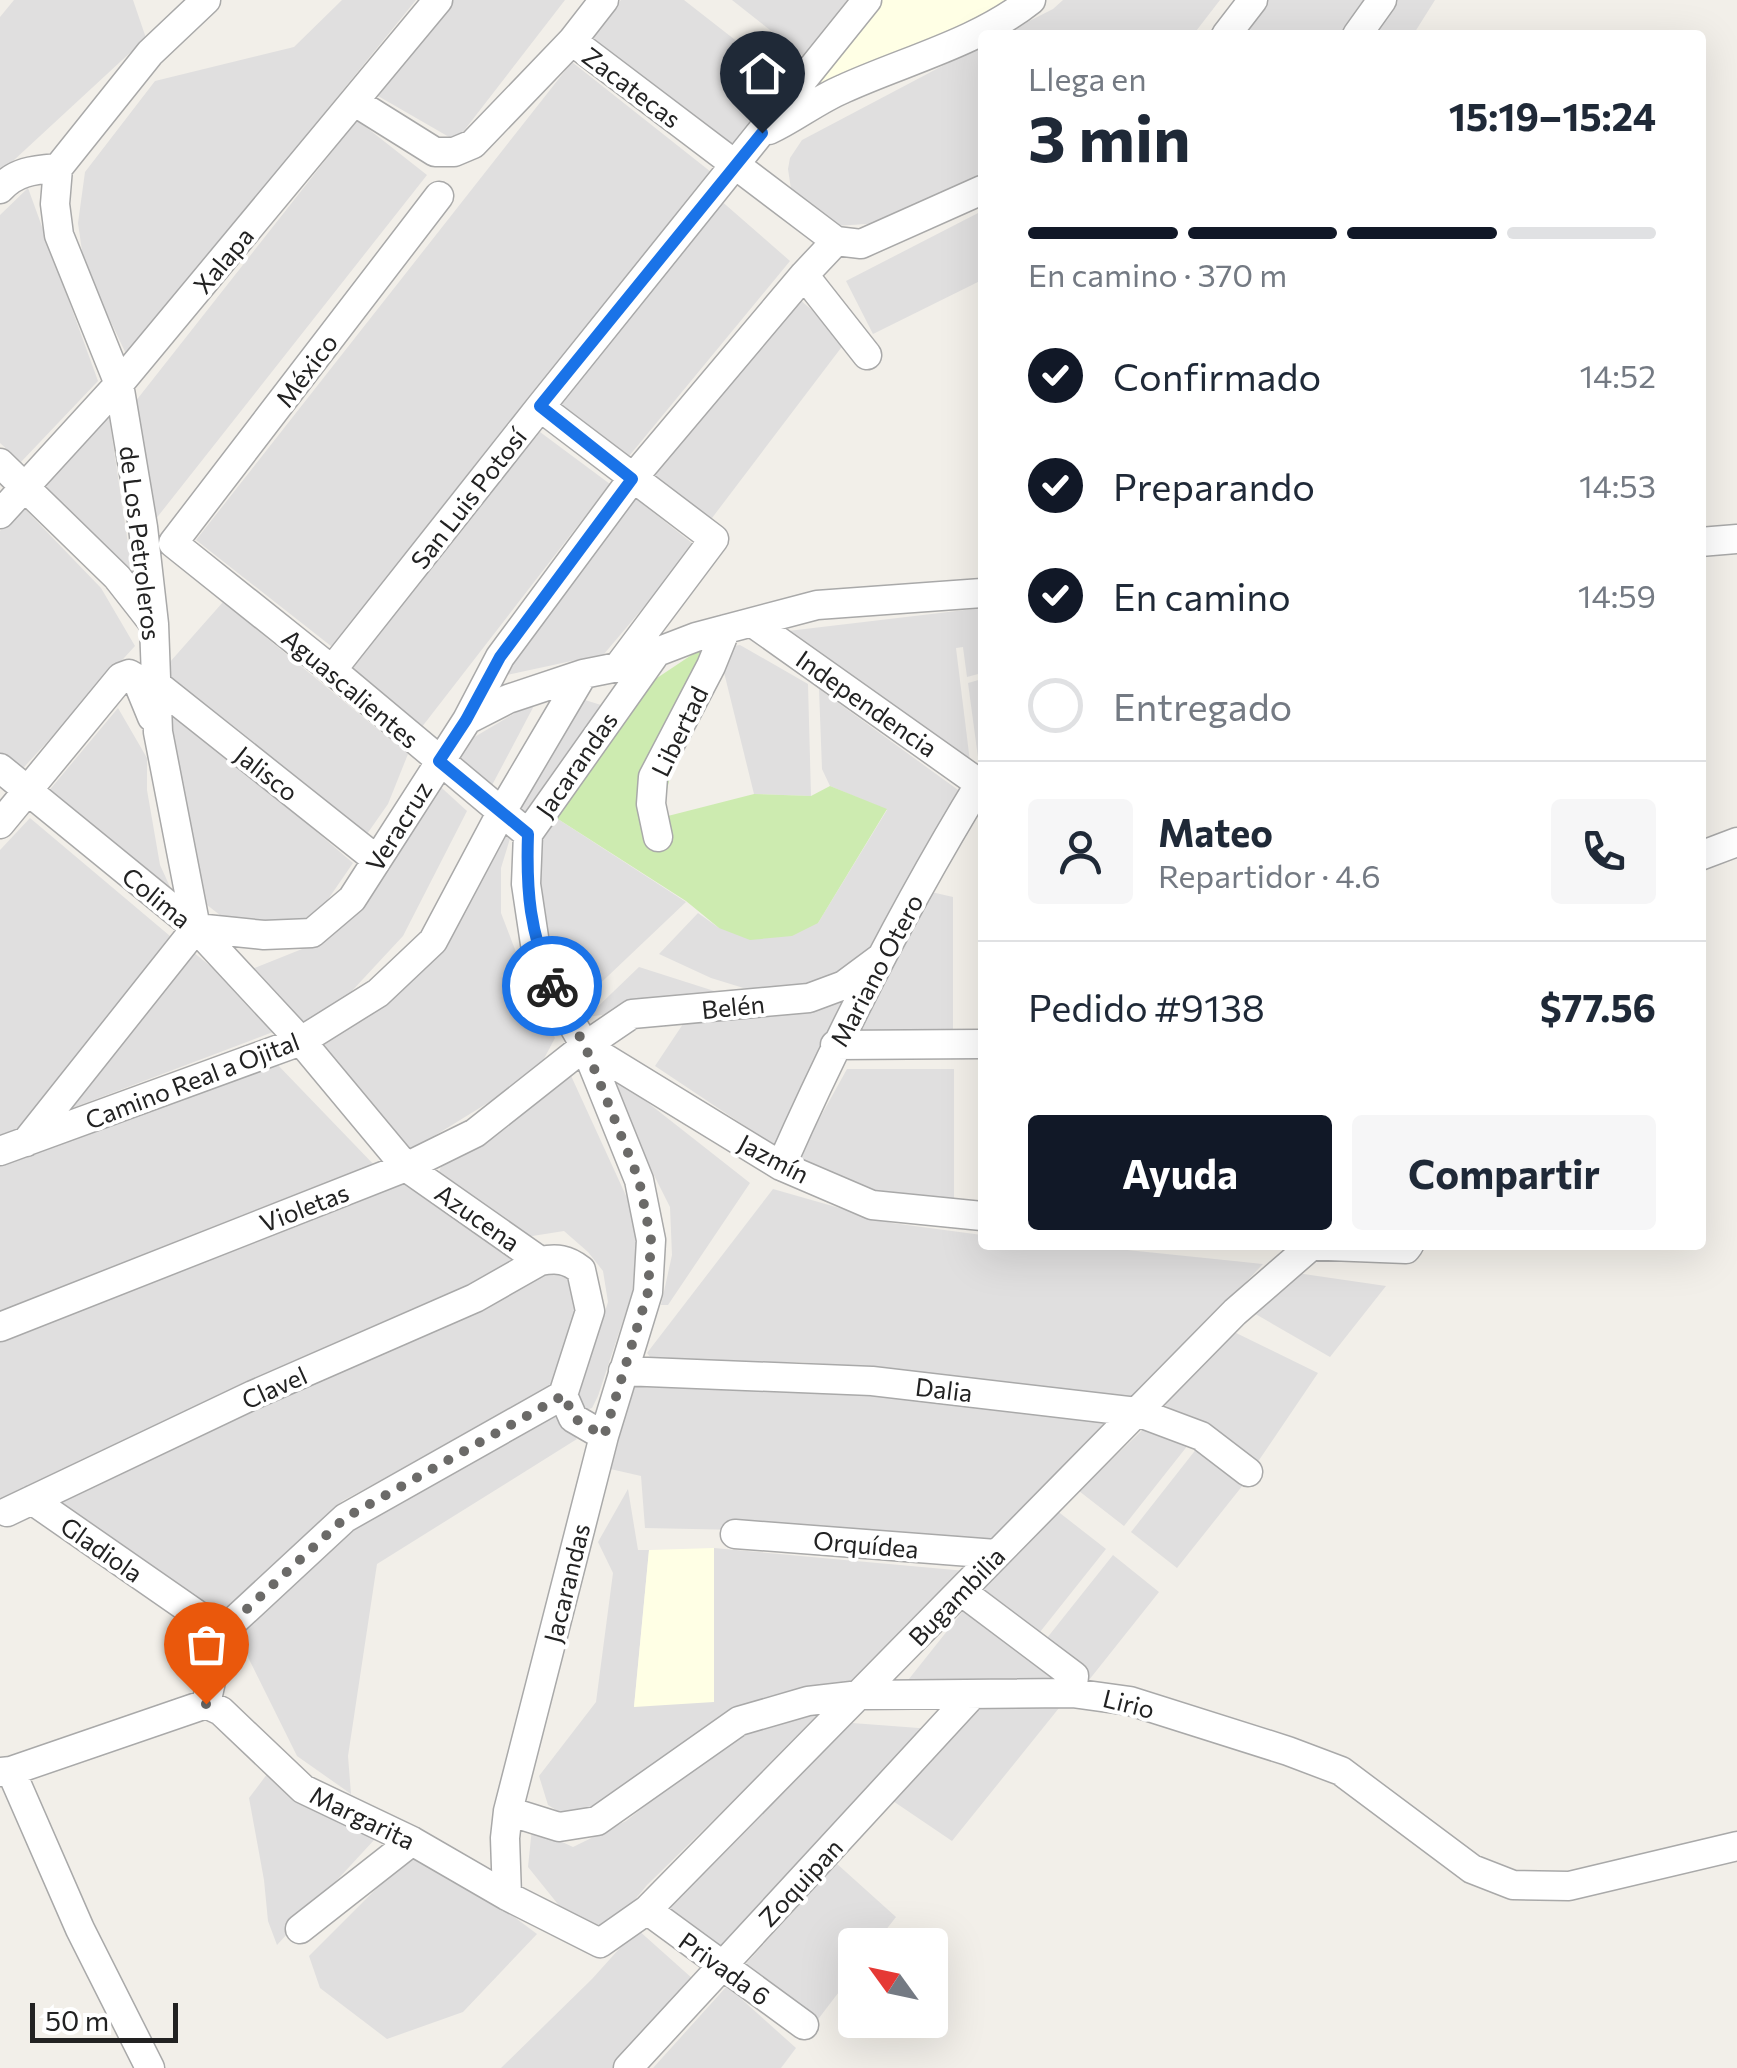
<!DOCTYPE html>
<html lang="es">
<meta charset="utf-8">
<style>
body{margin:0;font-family:Commissioner,sans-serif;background:#f6f6f7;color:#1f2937;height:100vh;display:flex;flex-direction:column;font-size:38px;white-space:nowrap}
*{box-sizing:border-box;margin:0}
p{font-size:32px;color:#747a83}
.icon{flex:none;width:55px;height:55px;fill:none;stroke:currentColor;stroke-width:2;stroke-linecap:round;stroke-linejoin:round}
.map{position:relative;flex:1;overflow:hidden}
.panel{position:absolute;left:978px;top:30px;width:728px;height:1220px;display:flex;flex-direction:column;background:#fff;border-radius:10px;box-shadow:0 10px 40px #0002}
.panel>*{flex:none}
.needle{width:65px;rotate:303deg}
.fabs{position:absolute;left:838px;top:1928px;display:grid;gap:20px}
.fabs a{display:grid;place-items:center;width:110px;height:110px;border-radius:10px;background:#fff;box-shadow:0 10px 40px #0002;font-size:50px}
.scale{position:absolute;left:30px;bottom:25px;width:148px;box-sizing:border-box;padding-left:10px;border:5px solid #222;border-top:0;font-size:28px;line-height:35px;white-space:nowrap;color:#222;-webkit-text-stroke:8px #fff;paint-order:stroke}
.pin{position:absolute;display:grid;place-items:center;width:85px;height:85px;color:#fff;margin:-102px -42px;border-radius:50% 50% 50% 0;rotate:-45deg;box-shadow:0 0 10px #0007}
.pin .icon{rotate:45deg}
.courier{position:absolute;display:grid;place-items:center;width:100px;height:100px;margin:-50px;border:8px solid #1a73e8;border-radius:50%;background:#fff;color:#222;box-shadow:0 2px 12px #0007}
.head em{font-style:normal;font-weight:700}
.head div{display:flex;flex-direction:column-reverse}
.head{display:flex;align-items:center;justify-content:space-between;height:170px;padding:0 50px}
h1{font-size:65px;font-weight:700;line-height:75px}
.bar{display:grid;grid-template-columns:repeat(4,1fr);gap:15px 10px;align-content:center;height:120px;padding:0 50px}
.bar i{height:12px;border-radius:8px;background:#e0e1e3}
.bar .current{background:#111827}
.bar p{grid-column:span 4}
.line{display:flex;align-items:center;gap:25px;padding:0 50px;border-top:2px solid #e0e1e3}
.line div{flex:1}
.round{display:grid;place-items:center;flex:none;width:105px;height:105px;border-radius:10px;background:#f6f6f7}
ol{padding:0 50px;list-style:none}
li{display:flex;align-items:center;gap:30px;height:110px}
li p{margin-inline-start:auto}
li .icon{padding:10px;border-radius:50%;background:#111827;color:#fff;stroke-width:4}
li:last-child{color:#747a83}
li i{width:55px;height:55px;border:5px solid #e0e1e3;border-radius:50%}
.action{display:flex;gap:20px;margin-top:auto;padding:20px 50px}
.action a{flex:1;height:115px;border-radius:10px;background:#111827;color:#fff;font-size:40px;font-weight:700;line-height:115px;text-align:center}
.action a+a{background:#f6f6f7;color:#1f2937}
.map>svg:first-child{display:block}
.residential{fill:#e0dfdf}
.education{fill:#ffffe5}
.grass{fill:#cdebb0}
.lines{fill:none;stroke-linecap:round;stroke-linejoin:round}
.minor-casing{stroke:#a9a9a9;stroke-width:31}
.minor{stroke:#fff;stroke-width:28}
.done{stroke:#6b6a68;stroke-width:10;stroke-dasharray:0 18}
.route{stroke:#1a73e8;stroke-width:12}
.labels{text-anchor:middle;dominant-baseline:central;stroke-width:8;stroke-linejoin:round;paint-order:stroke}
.street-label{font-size:25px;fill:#222;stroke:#fff}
</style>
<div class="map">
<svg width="1737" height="2068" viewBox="0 0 1737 2068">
<rect width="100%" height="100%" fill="#f2efe9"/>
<path class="residential" d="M14,0H133L146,38L0,173V17Z
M342,0H416L127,356L84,265L78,223L85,172L155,81L294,47Z
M452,0H565L456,141L378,96Z
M621,0H684L785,79L730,149L590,39Z
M732,0H855L803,56Z
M1063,0H1220L1193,35H1002L1053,9Z
M1252,0H1435L1413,35H1227Z
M982,45V178L896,222L836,226L791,189L788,169L790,158L802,140Z
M572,62L711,172L336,650L196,540Z
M357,120L427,175L155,520L135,402Z
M28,188L98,381L21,462L0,443V215Z
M719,199L790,261L625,461L558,406Z
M982,211V280L873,334L846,281Z
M792,293L847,340L709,522L650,478Z
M108,410L136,597L31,489Z
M540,432L610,484L418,732L344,668Z
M635,498L692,543L659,589L604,654L497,677Z
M22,506L101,588L135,646L15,777L0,764V531Z
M223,602L408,754L388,804L360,844L162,671Z
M982,608V673L967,677L963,647L956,648L972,778L771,633Z
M740,645L808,684L811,796L754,794L718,648Z
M982,679V758L979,765L968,683Z
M819,689L965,795L876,941L845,976L818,989L750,990L711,978L659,954L698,913L719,928L818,923L887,810L830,786L822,769Z
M572,696L601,705L526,824L505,810Z
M537,700L490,789L444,755Z
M166,703L353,863L320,911L293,924L225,919L202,901Z
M118,708L147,758V790L160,865L177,902L42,799Z
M432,779L467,811L403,936L337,1007L302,1027L247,971L322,941Z
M547,812L686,902L569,1013L547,976L529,862Z
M30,818L170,936L22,1131L0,1140V850Z
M494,829L512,832L501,868V913L526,978L555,1038L539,1068L512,1088L400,1157L307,1047L420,963Z
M927,891L953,897V1039L855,1040Z
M188,948L286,1027L54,1115Z
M639,967L733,997L587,1017Z
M846,995L778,1148L655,1066L683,1024L779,1015Z
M274,1061L378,1169L0,1316V1160L218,1087Z
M567,1067L633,1211L640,1269L598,1396L592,1408L586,1410L576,1403L608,1302L603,1271L588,1252L564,1231L526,1237L437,1178L444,1158Z
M605,1069L750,1183L668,1305H661L672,1255L670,1207L602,1072Z
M847,1069H954V1211L865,1195L796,1161Z
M429,1163L425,1199L521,1265L0,1500V1342L205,1260Z
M773,1189L892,1223L982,1235V1245H1079L1263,1264L1134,1400L942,1374L800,1362L655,1363L647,1353Z
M563,1267L581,1299L553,1390L342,1501L218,1616L48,1500Z
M1283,1271L1386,1286L1330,1357L1245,1308Z
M1230,1330L1318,1373L1253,1469L1200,1426L1161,1403Z
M626,1386L844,1388L1111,1419L994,1543L783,1531L645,1528L641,1476L606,1468Z
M558,1411L577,1439L377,1564L348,1756L351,1794L297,1756L234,1629L346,1529Z
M1159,1414L1192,1440L1124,1526L1079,1491Z
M1201,1443L1247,1480L1177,1568L1131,1532Z
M628,1489L638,1550H649L634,1706L714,1701V1548L966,1571L849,1688L806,1696L616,1801L572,1820L548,1805L539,1776L596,1702L613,1573L598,1542Z
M1056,1510L1106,1549L1036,1637L979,1592Z
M1113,1555L1159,1592L1089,1680L1043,1643Z
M967,1606L1066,1686L897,1694Z
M832,1704L647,1885L594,1949L528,1867L532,1828L573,1847L626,1821L734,1735Z
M980,1706L1059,1708L952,1841L890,1799Z
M852,1723L932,1729L714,1959L660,1908Z
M277,1761L375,1839L277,1945L268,1921L264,1880L249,1798Z
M419,1846L537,1934L463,2012L387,2039L320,1988L309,1956Z
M836,1863L896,1917L874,1945H855V1971L806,2035L737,1974Z
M637,1929L693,1979L613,2068H501L592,1979Z
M727,1986L796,2048L781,2068H653Z"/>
<path class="education" d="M878,0H1019L780,120Z
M714,1548V1702L634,1707L649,1550Z"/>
<path class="grass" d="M702,648L660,818L754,794L811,796L830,786L887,809L818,923L792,936L750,940L719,928L686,901L547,812L651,682Z"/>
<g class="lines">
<g class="minor-casing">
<path id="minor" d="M1226,35L1253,0
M1357,35L1382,0
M572,41L836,241L861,244L982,190
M355,102L435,152H454L473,144L572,41L604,0
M769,130C795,118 817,100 843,89C904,61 977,43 1031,0
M58,168L55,204L59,235L119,384L143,527L154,624L158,732L196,928
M0,189C16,171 34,170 58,168L150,53L206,0
M439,196L173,543L332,670L528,834
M804,275L867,355
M540,407L714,539L618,667
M0,463L117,577L153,623
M0,514L119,384L438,0
M1700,542L1737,539
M753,623L980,784
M332,670L540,407L867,0
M157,685L377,860
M467,720L508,699L583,674L618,667L696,637L817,605L982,593
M0,768L196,928L301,1041L406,1167L540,1261C557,1258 567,1259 581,1270L590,1311L563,1395L573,1418L604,1436
M0,824L121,677L129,674L136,678L152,717
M658,837L651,804L653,777L711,666L726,629
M1700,856L1737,842
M196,928L264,935L312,933L352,899L467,720L500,657L632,479L804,275L836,241
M835,1045L982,1044
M585,1046L781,1166L872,1205L982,1216
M26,1142L196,928
M0,1151L301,1041L378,993L433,941L501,813L583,674
M781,1166C840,1033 906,904 982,780
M1303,1245L1406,1249L1409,1245
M0,1327L406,1167L475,1133L585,1046L632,1014L809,998L844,985L879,959
M623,1371L872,1381L1137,1412L1201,1436L1248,1472
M32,1500L222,1632
M7,1512L253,1395L475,1298L540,1261
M735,1534L996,1554
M961,1591L1074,1676L1072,1693
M222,1632L206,1704L221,1711L303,1789L412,1841L507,1896L600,1943L647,1910L1235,1312L1311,1246
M222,1632L345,1518L563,1395
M11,1771L80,1929L150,2068
M0,1772L11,1771L206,1704
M508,1811L559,1827L597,1821L739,1721L808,1701L860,1695L1072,1693L1130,1701L1288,1751L1341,1771L1472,1869L1513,1885L1569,1886L1737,1846
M507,1896L505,1838L508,1811L604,1436L648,1292L651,1240L639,1180L585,1046L554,992L535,944L526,884L528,834L656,653
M647,1910L804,2025
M300,1929L412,1841
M628,2068L972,1695"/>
</g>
<use href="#minor" class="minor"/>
</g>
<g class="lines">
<path class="done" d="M206,1704L222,1632L345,1518L564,1395L574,1418L604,1436L648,1292L651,1240L639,1180L585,1046L552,986"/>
<path class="route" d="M552,986C530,931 526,893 528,834L439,761L466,720L500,657L632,479L540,406L762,133"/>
</g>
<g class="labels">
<g class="street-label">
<text transform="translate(632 87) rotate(37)">Zacatecas</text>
<text transform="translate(223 260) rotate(-50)">Xalapa</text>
<text transform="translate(306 370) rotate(-53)">México</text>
<text transform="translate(468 498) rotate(-52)">San Luis Potosí</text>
<text transform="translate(141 543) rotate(83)">de Los Petroleros</text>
<text transform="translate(351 688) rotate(40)">Aguascalientes</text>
<text transform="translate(867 703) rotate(35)">Independencia</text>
<text transform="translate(679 731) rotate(-64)">Libertad</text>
<text transform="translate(576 764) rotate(-55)">Jacarandas</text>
<text transform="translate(267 773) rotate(38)">Jalisco</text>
<text transform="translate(398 826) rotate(-58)">Veracruz</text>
<text transform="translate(157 897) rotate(39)">Colima</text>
<text transform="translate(876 970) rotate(-62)">Mariano Otero</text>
<text transform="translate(733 1006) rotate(-6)">Belén</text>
<text transform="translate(192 1080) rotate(-21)">Camino Real a Ojital</text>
<text transform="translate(774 1158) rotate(28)">Jazmín</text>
<text transform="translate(304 1207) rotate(-21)">Violetas</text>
<text transform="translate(478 1217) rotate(35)">Azucena</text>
<text transform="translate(274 1387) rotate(-24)">Clavel</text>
<text transform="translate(944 1389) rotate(7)">Dalia</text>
<text transform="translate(866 1544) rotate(5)">Orquídea</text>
<text transform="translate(102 1549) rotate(35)">Gladiola</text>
<text transform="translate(566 1583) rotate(-76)">Jacarandas</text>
<text transform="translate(956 1596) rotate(-46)">Bugambilia</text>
<text transform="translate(1129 1703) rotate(14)">Lirio</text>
<text transform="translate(363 1817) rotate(26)">Margarita</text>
<text transform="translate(800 1882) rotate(-47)">Zoquipan</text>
<text transform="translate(725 1968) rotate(36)">Privada 6</text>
</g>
</g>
</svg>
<div class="fabs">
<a><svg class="needle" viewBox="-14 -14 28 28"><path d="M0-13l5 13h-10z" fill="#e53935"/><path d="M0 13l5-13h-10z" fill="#747a83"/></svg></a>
</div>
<div class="scale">50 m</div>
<div class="pin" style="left:206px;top:1704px;background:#ea580c"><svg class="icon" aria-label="bag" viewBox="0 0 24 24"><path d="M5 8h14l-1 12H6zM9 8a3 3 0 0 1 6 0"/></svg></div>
<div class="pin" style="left:762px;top:133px;background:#1f2937"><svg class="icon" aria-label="home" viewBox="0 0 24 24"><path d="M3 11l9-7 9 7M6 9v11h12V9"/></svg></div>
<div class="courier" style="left:552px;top:986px"><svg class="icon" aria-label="bike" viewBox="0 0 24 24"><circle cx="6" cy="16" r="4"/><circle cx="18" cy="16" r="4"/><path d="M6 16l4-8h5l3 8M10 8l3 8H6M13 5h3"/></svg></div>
<section class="panel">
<div class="head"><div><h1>3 min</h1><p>Llega en</p></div><em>15:19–15:24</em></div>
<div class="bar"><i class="current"></i><i class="current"></i><i class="current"></i><i></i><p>En camino · 370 m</p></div>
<ol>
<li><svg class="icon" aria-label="check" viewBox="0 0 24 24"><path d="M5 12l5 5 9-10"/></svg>Confirmado<p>14:52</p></li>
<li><svg class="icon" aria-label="check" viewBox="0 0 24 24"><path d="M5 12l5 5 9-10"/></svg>Preparando<p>14:53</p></li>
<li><svg class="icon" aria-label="check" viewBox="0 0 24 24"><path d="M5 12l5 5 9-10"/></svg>En camino<p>14:59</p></li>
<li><i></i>Entregado</li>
</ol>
<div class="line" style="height:180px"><a class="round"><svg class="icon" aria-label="person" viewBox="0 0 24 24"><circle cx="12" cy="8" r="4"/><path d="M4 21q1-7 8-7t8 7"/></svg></a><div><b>Mateo</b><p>Repartidor · 4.6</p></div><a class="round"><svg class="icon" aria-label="phone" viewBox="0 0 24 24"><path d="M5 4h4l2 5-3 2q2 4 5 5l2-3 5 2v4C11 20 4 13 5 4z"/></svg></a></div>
<div class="line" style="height:130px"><div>Pedido #9138</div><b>$77.56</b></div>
<div class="action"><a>Ayuda</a><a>Compartir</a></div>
</section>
</div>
